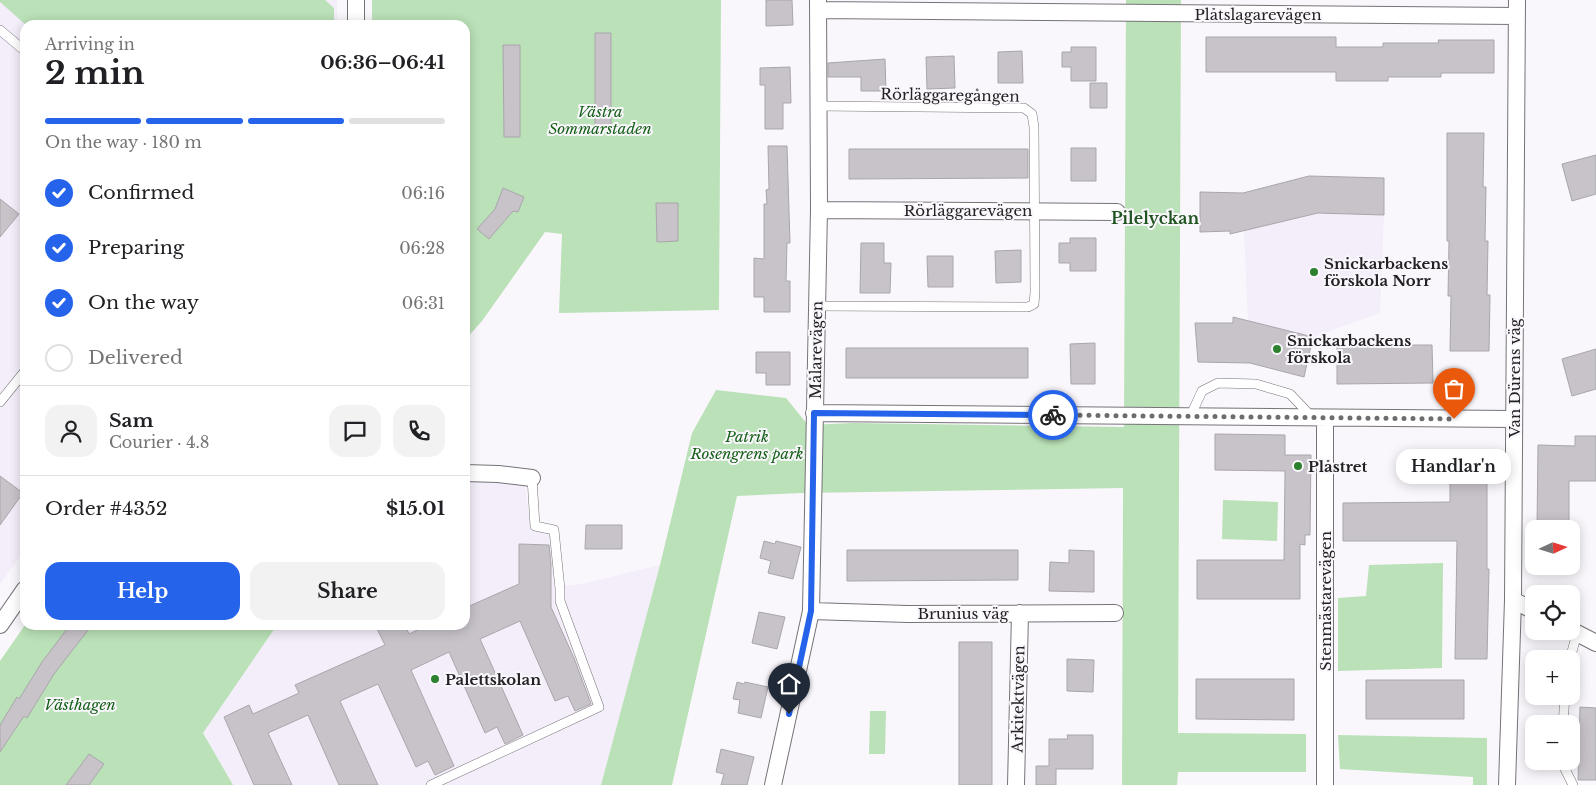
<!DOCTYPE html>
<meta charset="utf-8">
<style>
body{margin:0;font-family:"Libre Baskerville",serif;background:#f2f2f2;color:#202124;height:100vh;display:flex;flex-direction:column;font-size:19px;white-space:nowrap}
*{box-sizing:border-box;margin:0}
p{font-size:16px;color:#757577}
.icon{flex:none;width:28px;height:28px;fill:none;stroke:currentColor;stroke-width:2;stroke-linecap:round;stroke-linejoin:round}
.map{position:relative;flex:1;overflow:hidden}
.sheet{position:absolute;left:20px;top:20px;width:450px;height:610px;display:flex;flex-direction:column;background:#fff;border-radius:15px;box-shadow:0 2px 12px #0003}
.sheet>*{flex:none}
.needle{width:32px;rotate:86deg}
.buttons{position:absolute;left:1525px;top:520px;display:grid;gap:10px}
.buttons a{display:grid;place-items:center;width:55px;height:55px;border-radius:10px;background:#fff;box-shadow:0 2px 12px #0003;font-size:25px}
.pin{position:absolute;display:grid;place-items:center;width:42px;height:42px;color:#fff;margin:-51px -21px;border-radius:50% 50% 50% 0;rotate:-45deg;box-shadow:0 0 5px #0007}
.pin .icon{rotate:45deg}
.courier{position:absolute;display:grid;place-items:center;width:50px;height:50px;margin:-25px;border:4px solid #2563eb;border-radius:50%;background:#fff;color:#222;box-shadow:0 1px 6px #0007}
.bubble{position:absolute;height:35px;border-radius:15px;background:#fff;box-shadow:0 2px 12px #0003;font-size:16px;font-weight:700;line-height:35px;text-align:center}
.headline em{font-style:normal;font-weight:700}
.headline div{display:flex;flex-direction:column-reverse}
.headline{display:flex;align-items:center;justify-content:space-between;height:85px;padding:0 25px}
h1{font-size:32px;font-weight:700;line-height:38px}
.bar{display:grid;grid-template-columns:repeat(4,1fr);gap:8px 5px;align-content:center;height:60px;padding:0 25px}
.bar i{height:6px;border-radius:4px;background:#e0e0e0}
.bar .active{background:#2563eb}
.bar p{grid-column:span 4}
.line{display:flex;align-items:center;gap:12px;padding:0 25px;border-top:1px solid #e0e0e0}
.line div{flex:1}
.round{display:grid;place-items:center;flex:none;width:52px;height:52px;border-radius:15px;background:#f2f2f2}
ol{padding:0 25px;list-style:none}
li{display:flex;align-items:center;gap:15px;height:55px}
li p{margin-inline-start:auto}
li .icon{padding:5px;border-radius:50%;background:#2563eb;color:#fff;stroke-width:4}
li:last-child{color:#757577}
li i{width:28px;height:28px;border:2px solid #e0e0e0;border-radius:50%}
.action{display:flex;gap:10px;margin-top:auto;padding:10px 25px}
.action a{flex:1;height:58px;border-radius:15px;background:#2563eb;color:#fff;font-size:20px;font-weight:700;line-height:58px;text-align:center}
.action a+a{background:#f2f2f2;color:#202124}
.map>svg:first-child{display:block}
.built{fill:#f4edfa}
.green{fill:#bae1b7}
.building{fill:#c7c3c9;stroke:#a9a6ab}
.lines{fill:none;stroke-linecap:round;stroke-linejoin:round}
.lane-casing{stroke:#767378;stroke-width:10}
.street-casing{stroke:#767378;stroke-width:18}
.lane{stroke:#fff;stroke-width:9}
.street{stroke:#fff;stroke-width:16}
.done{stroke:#6e6c6f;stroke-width:5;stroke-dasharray:0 9}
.route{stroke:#2563eb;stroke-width:6}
.poi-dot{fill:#2c812e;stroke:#faf7fc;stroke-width:2}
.labels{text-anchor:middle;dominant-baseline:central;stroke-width:4;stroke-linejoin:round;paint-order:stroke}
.street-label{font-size:15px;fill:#222123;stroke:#faf7fc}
.park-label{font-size:15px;font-style:italic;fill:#166119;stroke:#faf7fc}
.poi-label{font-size:15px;font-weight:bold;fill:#222123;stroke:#faf7fc;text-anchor:start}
.neighbourhood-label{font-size:16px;font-weight:bold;fill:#1f531f;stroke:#faf7fc}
</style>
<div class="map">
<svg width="1596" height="785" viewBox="0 0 1596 785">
<rect width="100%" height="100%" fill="#faf7fc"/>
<path class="built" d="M0,0H337V25H25V550L0,584Z
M1318,213L1384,215L1380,313L1313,337L1248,323L1244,231Z
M465,473L524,479L531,528L551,536L554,588L586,583L660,565L601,785H233L203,733L277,625H465Z"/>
<path class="green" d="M0,0H325L334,8V25H26L0,2Z
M372,0H721L719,310L559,313L562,234L545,232L482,321L465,340V25H372Z
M1126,0H1181L1178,733L1306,734V772H1178L1177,785H1122L1123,488L802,493L737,496L672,785H601L660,565L692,433L716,390L786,398L808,425L853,423L1124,427Z
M1223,500L1278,502L1277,541L1222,539Z
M1443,563L1442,668L1338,671V598L1366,596L1369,565Z
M25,625H277L203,733L233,785H0V661Z
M870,711H886L885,754H869Z
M1338,735L1487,738V785H1473V777L1340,769Z"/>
<path class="building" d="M766,0H792L793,25L766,26Z
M595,33H611V132H595Z
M1206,37H1336V47H1383V43H1439L1438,40H1494V73H1441V77H1388V81H1336V72H1206Z
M503,45H520V137H504Z
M1071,47H1096V81H1071V67H1062V52H1071Z
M1022,51L1023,83H998V52Z
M954,56L955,88L927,89L926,57Z
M885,59L886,91H861V77H828V63Z
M790,67L791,103H783V129H765V85H760V68Z
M1090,83H1107V108H1090Z
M1447,133H1484L1483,187H1486L1485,241H1488L1487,295H1490L1489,351H1450L1451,296H1448L1449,241H1447Z
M768,146H787L790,243H787L786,281H790V312H764V297H754V258L764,259V204H767L766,190L769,189Z
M1071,148H1096V181H1071Z
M849,149H1028V178L849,179Z
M1596,155V194L1572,201L1562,164Z
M1309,176L1384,178V215L1318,213L1230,234V231L1200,232V192L1243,193Z
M503,188L524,197L518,212L513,211L489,239L477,229L495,209Z
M0,199L19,214L0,237Z
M656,203H678V241L657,242Z
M1070,238H1096V271H1070V263H1059V243H1070Z
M861,243H884V263H891L890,293H860Z
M1021,250V282L996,283L995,251Z
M927,256H953V287H928Z
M1233,317L1313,337L1304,377L1250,363L1198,362L1195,323H1233Z
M1095,343V384H1071L1070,344Z
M1337,345H1432L1433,383L1337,384Z
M846,348H1028V378H846Z
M1596,349V389L1572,396L1562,359Z
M756,352H790V385H766V373H756Z
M1215,434L1285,435V455H1311L1310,535H1305V545L1300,544V599H1197V560H1284L1285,471L1215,470Z
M1575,436H1596V481H1569V529H1537L1538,445L1575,446Z
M1450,472H1487V569H1489L1487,659H1455L1457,541H1343V503L1450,502Z
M0,476L23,493L0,525Z
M586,525H622V549H585Z
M764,541L775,544L776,541L801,547L793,579L768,573L771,561L760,558Z
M519,544L549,545L551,564V607L574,658L591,704L575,711L568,696L555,701L520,621L480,639L523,735L505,744L497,727L485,733L449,652L411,670L454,766L435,775L428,761L416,767L378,684L340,701L378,785H339L308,715L268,733L292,785H254L224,717L249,705L253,714L299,693L295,685L385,645L375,625H405L409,634L428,625H465V608L519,584Z
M847,550H1018V580L847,581Z
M1069,550L1094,551V592L1049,591L1050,562L1069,563Z
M759,612L785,617L777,649L752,643Z
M70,625H92L54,674L27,718L24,716L0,752V725L17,697L19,699L42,662Z
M959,642H992V785H959Z
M1067,659L1094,660L1093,692L1067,691Z
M1196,679H1294V720L1196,719Z
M1366,680H1464V719H1366Z
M737,682L744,684L745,682L768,687L761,718L738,713L740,700L733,699Z
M1580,707L1596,708V780H1578Z
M1067,735H1093V769H1056V785H1036V766H1049V739H1068Z
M721,749L754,757L747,785H721L724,774L716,772Z
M89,754L104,764L89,785H66Z"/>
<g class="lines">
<g class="lane-casing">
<path id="lane" d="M0,30L25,51
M817,306L1028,307L1034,304L1035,292L1034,127L1032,114L1024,108L818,106
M0,402L25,371
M1190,417L1202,391L1218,383L1256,384L1290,394L1313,418
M1570,659L1577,633
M1563,724L1565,696
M1562,761L1563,765L1573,785
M431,785L599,707L560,601V589L554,530L535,526L532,478"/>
</g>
<g class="street-casing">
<path id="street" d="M356,0V25
M818,10L1517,16
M819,210L1117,212
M814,413L1513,419
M465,473L498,474L532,478
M1513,600L1534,611
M811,611L908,614L1115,613
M0,625L25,589
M1571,630L1596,643
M773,785L811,611L819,210L818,0
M1016,785L1020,613
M1325,785V418
M1507,785L1513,600L1517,0"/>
</g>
<use href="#lane" class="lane"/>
<use href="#street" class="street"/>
</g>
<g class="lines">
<path class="done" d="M1053,415L1454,419"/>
<path class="route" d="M789,714L811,611L814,413L1053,415"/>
</g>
<g class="poi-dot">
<circle cx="1314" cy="272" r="5"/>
<circle cx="1277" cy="349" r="5"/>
<circle cx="1298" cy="466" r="5"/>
<circle cx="435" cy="679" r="5"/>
</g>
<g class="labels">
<g class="street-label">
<text x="1258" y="14">Plåtslagarevägen</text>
<text transform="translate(950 95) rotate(1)">Rörläggaregången</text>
<text x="968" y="210">Rörläggarevägen</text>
<text transform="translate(816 350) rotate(-89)">Målarevägen</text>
<text transform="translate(1514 378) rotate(-90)">Van Dürens väg</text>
<text transform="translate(1325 601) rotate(-90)">Stenmästarevägen</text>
<text x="963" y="613">Brunius väg</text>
<text transform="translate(1018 699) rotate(-89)">Arkitektvägen</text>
</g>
<g class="park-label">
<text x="600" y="111">Västra<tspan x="600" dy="17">Sommarstaden</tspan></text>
<text x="747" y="436">Patrik<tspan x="747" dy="17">Rosengrens park</tspan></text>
<text x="80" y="704">Västhagen</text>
</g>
<g class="poi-label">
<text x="1324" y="263">Snickarbackens<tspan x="1324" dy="17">förskola Norr</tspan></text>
<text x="1287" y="340">Snickarbackens<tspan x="1287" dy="17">förskola</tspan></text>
<text x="1308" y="466">Plåstret</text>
<text x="445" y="679">Palettskolan</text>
</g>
<g class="neighbourhood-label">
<text x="1155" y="218">Pilelyckan</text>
</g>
</g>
</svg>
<div class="buttons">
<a><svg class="needle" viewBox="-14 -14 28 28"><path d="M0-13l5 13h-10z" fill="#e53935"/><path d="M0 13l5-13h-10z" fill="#757577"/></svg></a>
<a><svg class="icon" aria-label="locate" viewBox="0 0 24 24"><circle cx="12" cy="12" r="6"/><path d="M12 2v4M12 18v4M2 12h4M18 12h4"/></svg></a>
<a>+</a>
<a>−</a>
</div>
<div class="pin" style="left:1454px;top:419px;background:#ea580c"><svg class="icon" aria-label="bag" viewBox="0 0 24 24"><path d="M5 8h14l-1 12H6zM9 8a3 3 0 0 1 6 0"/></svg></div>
<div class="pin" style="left:789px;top:714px;background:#1f2937"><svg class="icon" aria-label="home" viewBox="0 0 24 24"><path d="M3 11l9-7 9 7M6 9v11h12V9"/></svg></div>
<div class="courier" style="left:1053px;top:415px"><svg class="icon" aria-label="bike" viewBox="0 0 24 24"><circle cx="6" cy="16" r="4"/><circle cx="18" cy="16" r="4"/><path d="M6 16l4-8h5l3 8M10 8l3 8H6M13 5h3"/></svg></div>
<div class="bubble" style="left:1396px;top:449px;width:115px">Handlar'n</div>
<section class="sheet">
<div class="headline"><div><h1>2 min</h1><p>Arriving in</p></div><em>06:36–06:41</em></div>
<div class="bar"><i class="active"></i><i class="active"></i><i class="active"></i><i></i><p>On the way · 180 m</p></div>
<ol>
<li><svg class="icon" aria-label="check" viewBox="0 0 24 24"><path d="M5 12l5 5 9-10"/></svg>Confirmed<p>06:16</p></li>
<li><svg class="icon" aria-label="check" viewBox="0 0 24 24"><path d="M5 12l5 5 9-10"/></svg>Preparing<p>06:28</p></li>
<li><svg class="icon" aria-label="check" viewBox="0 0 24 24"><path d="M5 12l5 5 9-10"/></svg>On the way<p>06:31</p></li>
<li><i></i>Delivered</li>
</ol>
<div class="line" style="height:90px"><a class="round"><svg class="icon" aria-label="person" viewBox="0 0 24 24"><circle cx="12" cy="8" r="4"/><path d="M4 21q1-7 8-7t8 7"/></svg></a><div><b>Sam</b><p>Courier · 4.8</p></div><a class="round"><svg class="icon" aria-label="chat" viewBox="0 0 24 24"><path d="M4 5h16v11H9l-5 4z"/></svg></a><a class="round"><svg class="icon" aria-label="phone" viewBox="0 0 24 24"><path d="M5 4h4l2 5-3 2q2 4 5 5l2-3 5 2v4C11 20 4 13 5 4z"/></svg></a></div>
<div class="line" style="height:65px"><div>Order #4352</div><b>$15.01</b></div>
<div class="action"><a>Help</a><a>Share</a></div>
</section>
</div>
